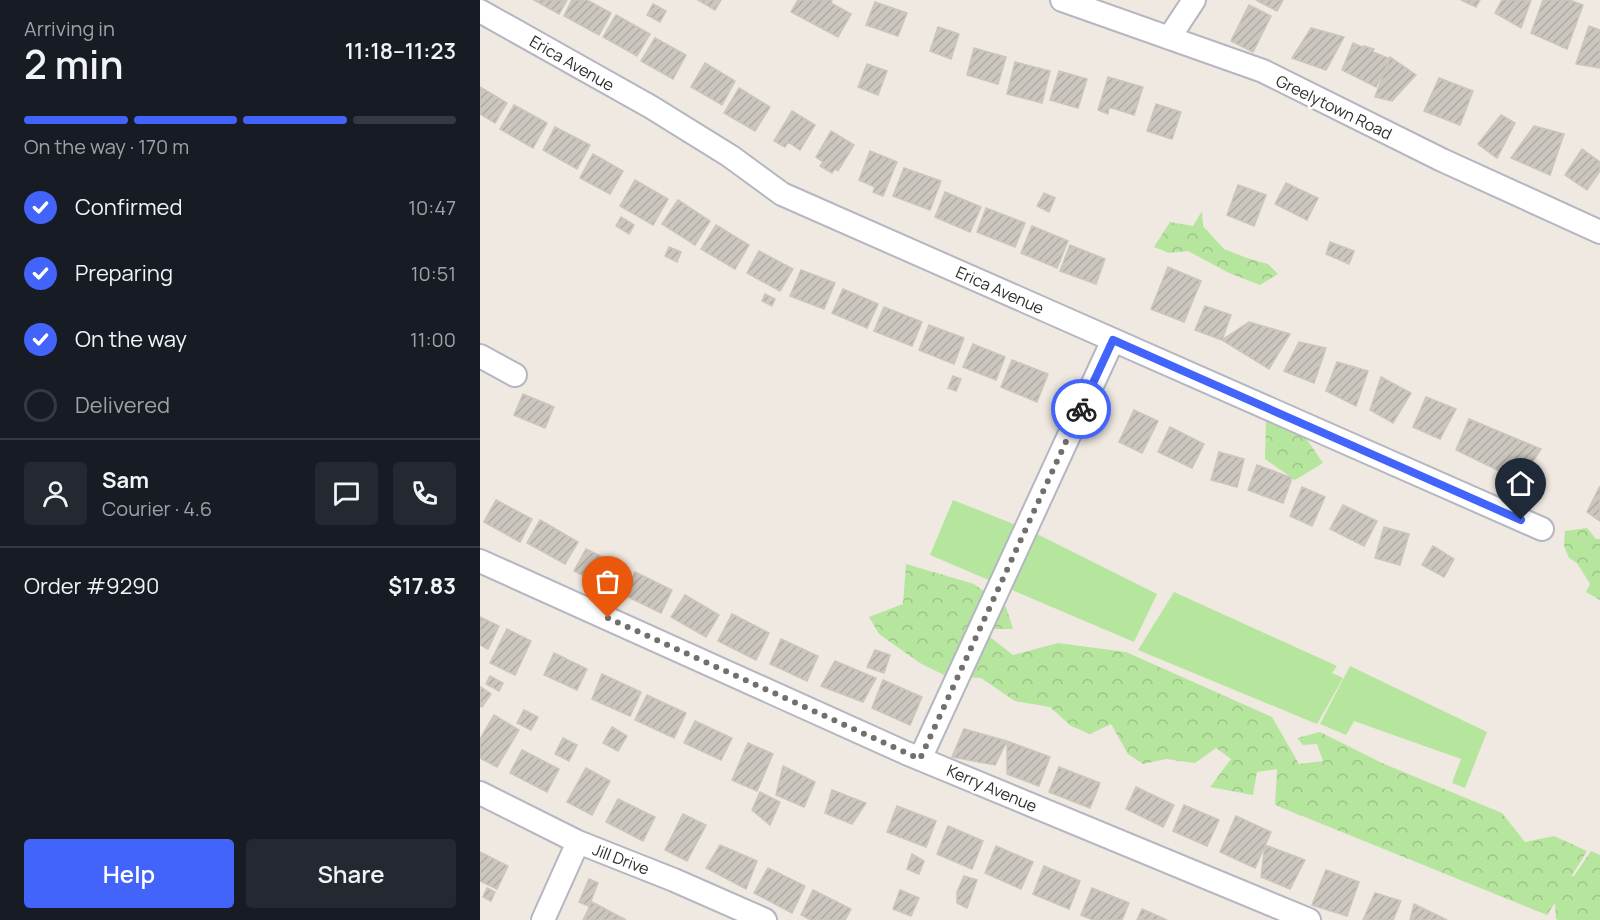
<!DOCTYPE html>
<meta charset="utf-8">
<style>
body{margin:0;font-family:Manrope,sans-serif;background:#242831;color:#f1f3f6;height:100vh;display:flex;flex-direction:column;font-size:22px;white-space:nowrap}
*{box-sizing:border-box;margin:0}
p{font-size:20px;color:#9ea1a6}
.icon{flex:none;width:33px;height:33px;fill:none;stroke:currentColor;stroke-width:2;stroke-linecap:round;stroke-linejoin:round}
.map{position:relative;flex:1;overflow:hidden}
.sheet{display:flex;flex-direction:column;background:#171b24;width:480px}
.sheet>*{flex:none}
.pin{position:absolute;display:grid;place-items:center;width:51px;height:51px;color:#fff;margin:-62px -26px;border-radius:50% 50% 50% 0;rotate:-45deg;box-shadow:0 0 6px #0007}
.pin .icon{rotate:45deg}
.courier{position:absolute;display:grid;place-items:center;width:60px;height:60px;margin:-30px;border:4px solid #4264fb;border-radius:50%;background:#fff;color:#222;box-shadow:0 2px 8px #0007}
.head em{font-style:normal;font-weight:600}
.head div{display:flex;flex-direction:column-reverse}
.head{display:flex;align-items:center;justify-content:space-between;height:102px;padding:0 24px}
h1{font-size:39px;font-weight:600;line-height:45px}
.bar{display:grid;grid-template-columns:repeat(4,1fr);gap:9px 6px;align-content:center;height:72px;padding:0 24px}
.bar i{height:8px;border-radius:4px;background:#363941}
.bar .selected{background:#4264fb}
.bar p{grid-column:span 4}
.line{display:flex;align-items:center;gap:15px;padding:0 24px;border-top:2px solid #363941}
.line div{flex:1}
.round{display:grid;place-items:center;flex:none;width:63px;height:63px;border-radius:6px;background:#242831}
ol{padding:0 24px;list-style:none}
li{display:flex;align-items:center;gap:18px;height:66px}
li p{margin-inline-start:auto}
li .icon{padding:6px;border-radius:50%;background:#4264fb;color:#fff;stroke-width:4}
li:last-child{color:#9ea1a6}
li i{width:33px;height:33px;border:3px solid #363941;border-radius:50%}
.cta{display:flex;gap:12px;margin-top:auto;padding:12px 24px}
.cta a{flex:1;height:69px;border-radius:6px;background:#4264fb;color:#fff;font-size:24px;font-weight:600;line-height:69px;text-align:center}
.cta a+a{background:#242831;color:#f1f3f6}
main{display:flex;flex:1;min-height:0}
.map>svg:first-child{display:block}
.grass{fill:#b6e59e}
.forest{fill:url(#forest-crowns)}
.building{fill:url(#building-hatch);stroke:#cbc5ba;stroke-width:1.5}
.lines{fill:none;stroke-linecap:round;stroke-linejoin:round}
.street-casing{stroke:#b4b7c1;stroke-width:26}
.street{stroke:#fff;stroke-width:22}
.done{stroke:#726f6d;stroke-width:6;stroke-dasharray:0 10.8}
.route{stroke:#4264fb;stroke-width:8}
.labels{text-anchor:middle;dominant-baseline:central;stroke-width:5;stroke-linejoin:round;paint-order:stroke}
.street-label{font-size:16px;fill:#2e2e2e;stroke:#fff}
</style>
<main>
<section class="sheet">
<div class="head"><div><h1>2 min</h1><p>Arriving in</p></div><em>11:18–11:23</em></div>
<div class="bar"><i class="selected"></i><i class="selected"></i><i class="selected"></i><i></i><p>On the way · 170 m</p></div>
<ol>
<li><svg class="icon" aria-label="check" viewBox="0 0 24 24"><path d="M5 12l5 5 9-10"/></svg>Confirmed<p>10:47</p></li>
<li><svg class="icon" aria-label="check" viewBox="0 0 24 24"><path d="M5 12l5 5 9-10"/></svg>Preparing<p>10:51</p></li>
<li><svg class="icon" aria-label="check" viewBox="0 0 24 24"><path d="M5 12l5 5 9-10"/></svg>On the way<p>11:00</p></li>
<li><i></i>Delivered</li>
</ol>
<div class="line" style="height:108px"><a class="round"><svg class="icon" aria-label="person" viewBox="0 0 24 24"><circle cx="12" cy="8" r="4"/><path d="M4 21q1-7 8-7t8 7"/></svg></a><div><b>Sam</b><p>Courier · 4.6</p></div><a class="round"><svg class="icon" aria-label="chat" viewBox="0 0 24 24"><path d="M4 5h16v11H9l-5 4z"/></svg></a><a class="round"><svg class="icon" aria-label="phone" viewBox="0 0 24 24"><path d="M5 4h4l2 5-3 2q2 4 5 5l2-3 5 2v4C11 20 4 13 5 4z"/></svg></a></div>
<div class="line" style="height:78px"><div>Order #9290</div><b>$17.83</b></div>
<div class="cta"><a>Help</a><a>Share</a></div>
</section>
<div class="map">
<svg width="1120" height="920" viewBox="0 0 1120 920">
<defs>
<pattern id="forest-crowns" width="20" height="18" patternUnits="userSpaceOnUse" patternTransform="scale(1.5)"><rect width="20" height="18" fill="#b6e59e"/><path d="M2 6a3 3 0 1 1 6 0M12 15a3 3 0 1 1 6 0" fill="none" stroke="#9dc588"/></pattern>
<pattern id="building-hatch" width="6" height="6" patternUnits="userSpaceOnUse" patternTransform="scale(1.5)"><rect width="6" height="6" fill="#cbc7bf"/><path d="M-1 1l2-2M0 6l6-6M5 7l2-2" fill="none" stroke="#afaba4"/></pattern>
</defs>
<rect width="100%" height="100%" fill="#efe9e1"/>
<path class="grass" d="M473,500L549,530L677,594L654,642L450,555Z
M694,592L857,666L852,673L863,678L837,724L658,650Z
M870,666L1007,732L985,788L972,783L981,759L874,721L866,735L840,724Z"/>
<path class="forest" d="M722,211L723,226L744,249L767,258L788,264L798,274L780,285L749,273L708,251L689,253L674,247L690,222L713,226Z
M786,419L823,434L843,463L815,480L785,459Z
M1107,528L1116,539H1120V600L1106,592L1110,584L1097,563L1089,558L1084,546L1085,531Z
M426,564L494,584L526,607L533,629H512L510,637L533,655L578,643L646,652L792,717L819,764L843,761L837,744L823,745L817,738L840,732L902,763L1022,813L1045,842L1074,836L1107,851L1091,877L1094,876L1111,851L1120,855V920H1078L1076,919L1075,903L1067,915L795,805L797,769L777,772L773,795L730,787L751,759L736,748L715,763L686,759L663,764L648,754L631,724L610,734L591,726L570,707L535,701L501,678L466,676L440,663L399,634L389,617L423,604Z"/>
<path class="building" d="M54,0H87L79,14Z
M92,0H107L131,13L119,35L84,16Z
M218,0H241L235,10Z
M318,0H352L351,3L371,14L358,37L311,12Z
M776,0H803L797,11Z
M981,0H1000L996,7Z
M1022,0H1051L1041,28L1015,13Z
M1063,0H1089L1103,5L1087,49L1051,33Z
M395,2L427,13L418,36L386,25Z
M173,4L186,11L180,22L167,15Z
M769,5L791,16L773,52L751,41Z
M136,15L170,34L157,56L123,37Z
M1109,26L1120,30V68L1096,64Z
M458,27L479,34L471,59L450,51Z
M831,28L864,37L846,70L812,58Z
M175,38L206,55L193,79L161,61Z
M873,43L882,47L884,46L894,49L893,52L910,59L896,87L862,70Z
M494,48L526,57L518,84L487,75Z
M910,57L936,75L912,101L895,97Z
M535,62L570,71L562,103L527,94Z
M225,63L255,81L242,105L211,87Z
M387,64L407,71L398,95L378,87Z
M579,71L607,79L598,108L570,100Z
M628,77L663,87L654,115L629,107L628,114L618,110Z
M959,78L993,91L980,125L944,111Z
M0,87L27,103L15,123L0,114Z
M259,88L290,107L275,131L244,113Z
M676,104L701,112L692,139L667,131Z
M34,105L67,123L53,148L20,129Z
M312,111L335,125L320,150L308,142L305,147L294,141Z
M1021,115L1035,123L1017,158L998,144Z
M1054,126L1084,134L1070,175L1031,158Z
M75,127L110,145L97,169L63,150Z
M351,131L374,145L358,171L355,169L352,173L340,166L343,162L336,157Z
M1102,149L1120,162V171L1107,190L1085,175Z
M390,151L417,162L403,196L393,192L395,187L379,180Z
M113,154L143,171L130,194L100,178Z
M424,168L461,181L450,210L413,196Z
M155,180L188,199L173,225L140,206Z
M806,183L838,198L827,220L795,204Z
M758,185L786,195L774,226L747,215Z
M465,192L501,207L490,232L455,217Z
M564,193L575,198L569,212L557,206Z
M198,200L230,221L215,245L182,224Z
M506,208L545,223L535,247L497,232Z
M141,217L154,225L149,234L136,226Z
M236,225L269,245L255,269L221,249Z
M552,226L588,241L577,268L541,253Z
M850,242L874,251L869,264L846,254Z
M590,245L625,259L616,284L580,271Z
M189,247L201,252L197,262L185,256Z
M279,251L313,269L300,291L267,273Z
M688,267L721,281L704,322L671,309Z
M321,270L355,283L344,309L310,296Z
M363,289L398,304L387,328L352,313Z
M285,294L295,299L292,306L282,301Z
M725,306L751,315L742,340L715,330Z
M404,307L442,322L432,346L394,331Z
M769,322L810,334L789,369L742,340Z
M449,325L484,338L474,364L439,350Z
M819,342L846,348L834,383L804,371Z
M493,344L525,357L516,380L483,367Z
M532,360L568,374L557,402L521,387Z
M857,362L888,371L876,406L846,391Z
M473,376L481,379L476,391L468,388Z
M901,377L931,393L913,423L890,410Z
M43,394L74,407L65,428L34,415Z
M946,397L976,409L960,439L933,427Z
M654,410L678,421L662,453L639,442Z
M989,419L1061,449L1040,481L976,450Z
M690,427L724,444L712,468L678,452Z
M739,452L764,459L757,487L731,480Z
M777,465L812,478L803,503L768,490Z
M1120,486V521L1107,512Z
M822,487L845,497L832,526L810,516Z
M16,500L52,519L40,542L4,522Z
M863,505L897,521L884,546L850,529Z
M60,520L98,542L85,564L47,543Z
M904,527L929,534L920,565L895,558Z
M953,546L974,559L964,577L942,565Z
M106,549L139,565L128,588L94,571Z
M155,572L192,590L181,613L144,595Z
M205,595L239,615L226,637L191,617Z
M252,614L289,633L276,660L238,641Z
M0,617L19,626L8,649L0,645Z
M27,629L51,641L35,675L10,663Z
M301,639L338,656L327,681L290,664Z
M395,650L410,655L404,673L387,667Z
M74,653L107,669L97,690L64,675Z
M355,661L396,678L383,702L341,686Z
M122,674L161,692L150,716L112,699Z
M10,676L23,683L19,691L6,684Z
M403,680L442,697L430,725L392,708Z
M1,687L11,694L2,707L0,706Z
M167,695L206,713L194,738L155,720Z
M44,710L58,717L51,730L37,723Z
M14,715L39,730L17,767L0,758V739Z
M215,721L252,738L241,760L204,743Z
M132,727L147,736L138,751L123,743Z
M484,729L527,741L515,765L472,757Z
M83,738L97,745L89,761L75,754Z
M527,741L570,757L559,786L527,774Z
M268,743L293,754L277,791L252,780Z
M42,750L79,769L67,792L30,773Z
M303,766L335,782L324,807L296,795Z
M579,767L620,783L610,808L569,792Z
M106,768L130,781L112,815L87,802Z
M656,787L694,805L683,827L646,809Z
M352,790L386,803L372,824L345,813Z
M280,792L300,802L290,825L272,810Z
M138,799L175,817L163,841L126,822Z
M704,805L739,820L727,846L693,831Z
M417,806L456,821L446,847L407,832Z
M203,814L226,825L207,861L185,850Z
M756,816L791,832L775,868L740,852Z
M468,826L503,841L492,869L457,854Z
M240,845L277,861L266,889L226,868Z
M785,845L825,860L810,889L781,877Z
M516,846L553,862L541,889L505,873Z
M0,852L28,866L17,889L0,881Z
M432,854L444,861L439,874L427,869Z
M564,866L600,881L589,909L553,894Z
M288,868L325,886L312,913L274,893Z
M846,870L879,882L867,916L832,905Z
M484,876L497,880L487,908L477,903V892Z
M109,879L118,883L109,906L99,902Z
M7,888L15,892L11,901L3,897Z
M612,888L649,903L642,920H613L601,915Z
M333,890L371,909L365,920H331L321,915Z
M420,890L439,898L431,916L413,909Z
M895,893L921,901L913,920H883Z
M112,902L146,920H103Z
M934,904L967,920H930Z
M662,909L687,920H657Z"/>
<g class="lines">
<g class="street-casing">
<path id="street" d="M582,0L783,71L962,160L1120,232
M0,11L171,107L250,156L302,194L1062,529
M689,38L714,0
M0,356L35,375
M0,561L426,753L829,920
M440,759L633,340
M0,793L98,842L194,880L285,920
M63,920L98,842"/>
</g>
<use href="#street" class="street"/>
</g>
<g class="lines">
<path class="done" d="M128,618L440,759L601,409"/>
<path class="route" d="M601,409L633,340L1041,520"/>
</g>
<g class="labels">
<g class="street-label">
<text transform="translate(92 63) rotate(30)">Erica Avenue</text>
<text transform="translate(854 107) rotate(26)">Greelytown Road</text>
<text transform="translate(520 290) rotate(24)">Erica Avenue</text>
<text transform="translate(512 788) rotate(23)">Kerry Avenue</text>
<text transform="translate(141 859) rotate(21)">Jill Drive</text>
</g>
</g>
</svg>
<div class="pin" style="left:128px;top:618px;background:#ea580c"><svg class="icon" aria-label="bag" viewBox="0 0 24 24"><path d="M5 8h14l-1 12H6zM9 8a3 3 0 0 1 6 0"/></svg></div>
<div class="pin" style="left:1041px;top:520px;background:#1f2937"><svg class="icon" aria-label="home" viewBox="0 0 24 24"><path d="M3 11l9-7 9 7M6 9v11h12V9"/></svg></div>
<div class="courier" style="left:601px;top:409px"><svg class="icon" aria-label="bike" viewBox="0 0 24 24"><circle cx="6" cy="16" r="4"/><circle cx="18" cy="16" r="4"/><path d="M6 16l4-8h5l3 8M10 8l3 8H6M13 5h3"/></svg></div>
</div>
</main>
